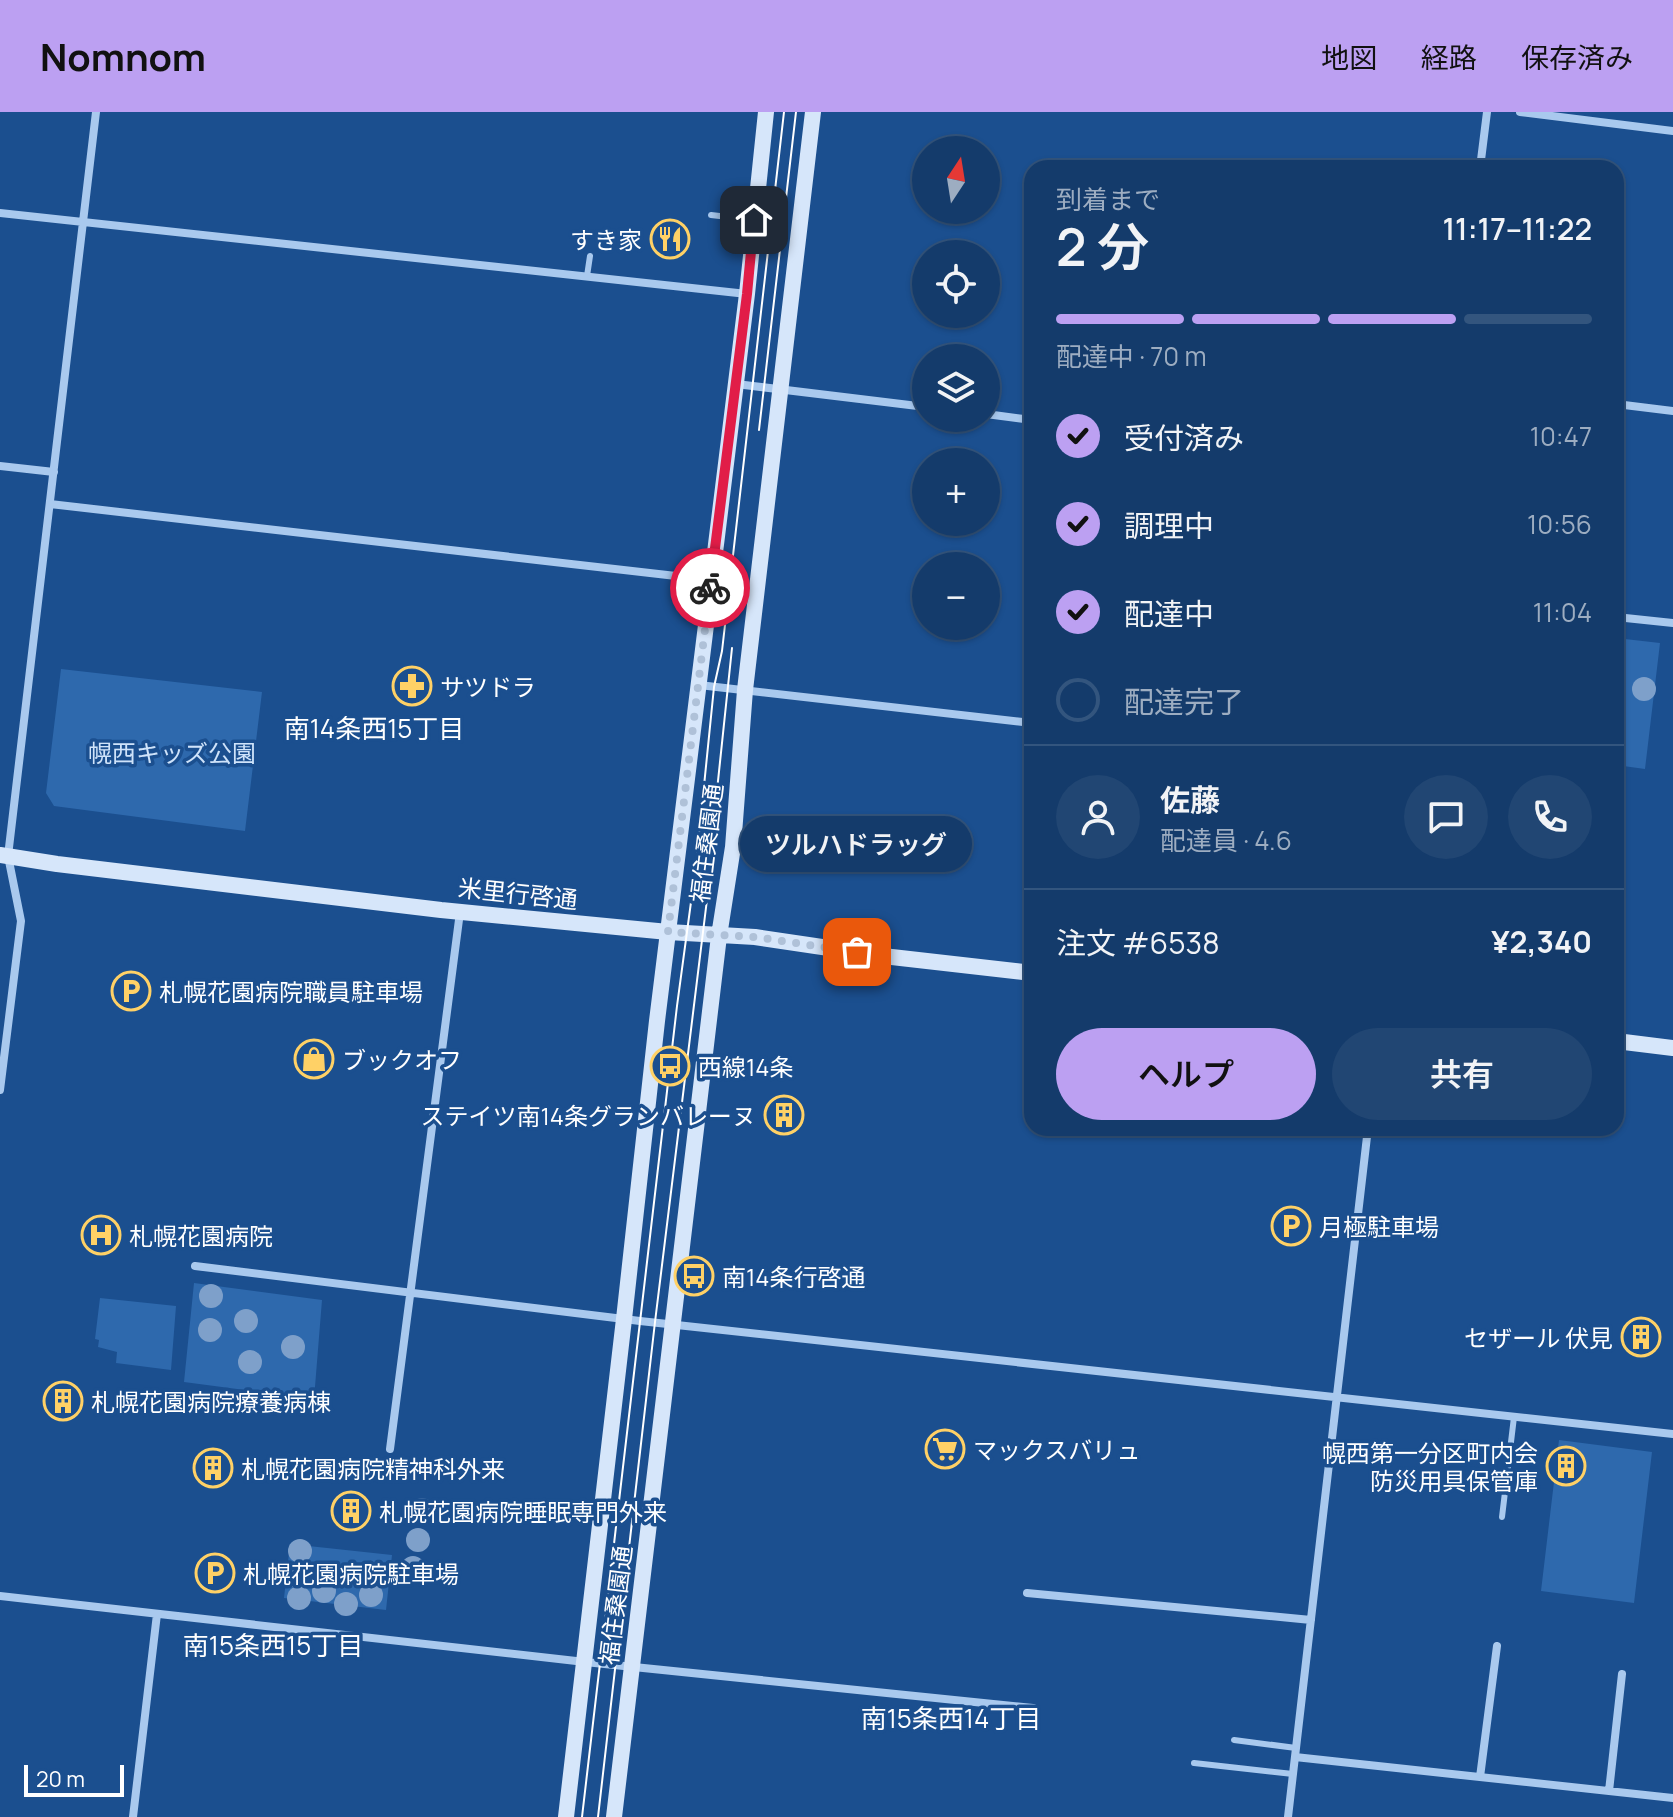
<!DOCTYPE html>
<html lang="ja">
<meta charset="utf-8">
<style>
body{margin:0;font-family:Manrope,"Noto Sans JP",sans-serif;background:#214673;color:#f1f3f6;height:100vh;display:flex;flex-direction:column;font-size:30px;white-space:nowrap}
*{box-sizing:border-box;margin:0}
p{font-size:26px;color:#9dadc1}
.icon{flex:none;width:44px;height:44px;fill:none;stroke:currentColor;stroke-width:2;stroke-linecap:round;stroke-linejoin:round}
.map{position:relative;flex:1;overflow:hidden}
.details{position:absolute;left:1024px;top:48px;width:600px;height:976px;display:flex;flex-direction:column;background:#143b6b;border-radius:24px;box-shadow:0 2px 6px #0004,0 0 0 2px #33557e}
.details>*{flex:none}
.needle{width:52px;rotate:12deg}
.tools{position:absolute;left:912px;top:24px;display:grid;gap:16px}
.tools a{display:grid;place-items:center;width:88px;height:88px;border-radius:50%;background:#143b6b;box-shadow:0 2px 6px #0004,0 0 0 2px #33557e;font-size:40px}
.scale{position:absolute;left:24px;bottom:20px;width:100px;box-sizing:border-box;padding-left:8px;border:4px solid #fff;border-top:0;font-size:22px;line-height:28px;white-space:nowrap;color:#fff;-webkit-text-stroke:6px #1b4f8f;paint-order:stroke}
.pin{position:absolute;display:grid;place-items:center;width:68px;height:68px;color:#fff;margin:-34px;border-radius:16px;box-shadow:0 4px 12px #0006}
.courier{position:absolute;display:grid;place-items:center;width:80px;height:80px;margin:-40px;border:6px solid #e11d48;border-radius:50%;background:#fff;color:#222;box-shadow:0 2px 10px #0007}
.bubble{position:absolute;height:56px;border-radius:28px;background:#143b6b;box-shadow:0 2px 6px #0004,0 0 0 2px #33557e;font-size:26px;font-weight:600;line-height:56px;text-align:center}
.head em{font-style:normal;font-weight:600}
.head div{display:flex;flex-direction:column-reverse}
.head{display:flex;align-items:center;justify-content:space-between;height:136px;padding:0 32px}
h1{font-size:52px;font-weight:600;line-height:60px}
.bar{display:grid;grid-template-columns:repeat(4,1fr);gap:12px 8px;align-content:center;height:96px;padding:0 32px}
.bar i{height:10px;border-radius:6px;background:#33557e}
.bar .selected{background:#bca0f2}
.bar p{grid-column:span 4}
.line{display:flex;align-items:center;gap:20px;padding:0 32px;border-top:2px solid #33557e}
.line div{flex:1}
.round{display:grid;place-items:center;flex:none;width:84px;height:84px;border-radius:42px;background:#214673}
ol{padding:0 32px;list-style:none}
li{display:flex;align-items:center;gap:24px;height:88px}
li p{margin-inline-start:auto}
li .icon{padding:8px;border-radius:50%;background:#bca0f2;color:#111;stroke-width:4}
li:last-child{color:#9dadc1}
li i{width:44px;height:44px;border:4px solid #33557e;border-radius:50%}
.action{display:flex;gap:16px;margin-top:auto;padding:16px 32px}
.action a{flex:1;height:92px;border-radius:48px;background:#bca0f2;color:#111;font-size:32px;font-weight:600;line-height:92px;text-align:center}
.action a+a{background:#214673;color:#f1f3f6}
header{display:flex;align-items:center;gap:48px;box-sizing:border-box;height:112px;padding:0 40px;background:#bca0f2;color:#111}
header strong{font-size:38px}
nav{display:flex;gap:44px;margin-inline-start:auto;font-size:28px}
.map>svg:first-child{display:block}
.green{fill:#2e69ad}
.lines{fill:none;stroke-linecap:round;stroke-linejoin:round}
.lane{stroke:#a9c9ee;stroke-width:6}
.street{stroke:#a9c9ee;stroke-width:8}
.secondary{stroke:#d6e6fa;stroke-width:16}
.tram{stroke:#fff;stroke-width:2}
.tree{fill:#7ea0ca}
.done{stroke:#afc1d8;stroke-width:8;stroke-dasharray:0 14.4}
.route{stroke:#e11d48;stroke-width:10}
.labels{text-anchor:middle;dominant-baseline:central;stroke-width:7;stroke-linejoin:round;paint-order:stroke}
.poi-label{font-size:24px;fill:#fff;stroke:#1b4f8f;text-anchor:start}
.park-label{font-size:24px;fill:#cfe3fa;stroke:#1b4f8f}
.street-label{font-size:24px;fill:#fff;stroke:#1b4f8f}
.neighbourhood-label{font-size:26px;fill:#fff;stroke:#1b4f8f}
</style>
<header>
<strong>Nomnom</strong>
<nav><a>地図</a><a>経路</a><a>保存済み</a></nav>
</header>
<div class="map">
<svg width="1673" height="1705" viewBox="0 0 1673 1705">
<rect width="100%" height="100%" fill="#1b4f8f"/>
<path class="green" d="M1616,526L1660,531L1645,657L1616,653Z
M61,557L262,580L245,719L54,694L46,681Z
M194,1171L322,1188L314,1287L184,1270Z
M100,1186L176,1194L171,1258L116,1251L117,1240L98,1235L99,1228L95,1227Z
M1559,1328L1652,1340L1634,1491L1541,1479Z
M290,1432L392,1443L386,1498L284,1486Z"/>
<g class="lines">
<path class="lane" d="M711,103L754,108
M587,164L590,144
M1502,1405L1514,1305
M1234,1628L1296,1636
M1194,1651L1293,1662"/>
<path class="street" d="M1520,0L1673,19
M1480,56L1487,0
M0,101L747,182
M736,272L926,295
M1616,292L1673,299
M986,302L1032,308
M0,354L54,360
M50,392L711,468
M1616,505L1673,511
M699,573L1032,611
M0,978L21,809L8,744L96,0
M195,1154L640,1209L1673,1322
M390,1337L460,800
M1027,1481L1311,1508
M0,1484L585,1550L1033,1596
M1295,1645L1673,1686
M1480,1665L1497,1534
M1609,1679L1622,1562
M133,1705L157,1502
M1288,1705L1368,1016"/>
<path class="secondary" d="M0,743L57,752L441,798L668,820L755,825L883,844L1032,861
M1616,929L1673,936
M566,1705L624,1207L657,909L747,182L766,0
M614,1705L719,824L733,735L745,578L813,0"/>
<path class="tram" d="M759,318L796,0
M582,1705L677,894L696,753L714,575L722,539L784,0
M598,1705L655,1210L711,755L714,707L732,536"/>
</g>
<g class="tree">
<circle cx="1644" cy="577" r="12"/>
<circle cx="211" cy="1184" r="12"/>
<circle cx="246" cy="1209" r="12"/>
<circle cx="210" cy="1218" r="12"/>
<circle cx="293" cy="1235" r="12"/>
<circle cx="250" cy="1250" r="12"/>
<circle cx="422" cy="1398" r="12"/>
<circle cx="418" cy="1428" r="12"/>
<circle cx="300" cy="1439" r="12"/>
<circle cx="413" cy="1456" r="12"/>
<circle cx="290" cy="1463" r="12"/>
<circle cx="324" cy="1479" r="12"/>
<circle cx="371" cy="1483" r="12"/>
<circle cx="299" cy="1486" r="12"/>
<circle cx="346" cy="1492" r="12"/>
</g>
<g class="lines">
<path class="done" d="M710,476L668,820L755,825L857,840"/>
<path class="route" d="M710,476L747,182L754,108"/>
</g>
<defs>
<g id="restaurant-ring" transform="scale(2)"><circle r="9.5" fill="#1b4f8f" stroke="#ffd166" stroke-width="1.5"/><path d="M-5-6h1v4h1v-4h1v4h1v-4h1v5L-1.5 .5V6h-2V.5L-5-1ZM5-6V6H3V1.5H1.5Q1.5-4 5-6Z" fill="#ffd166"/></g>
<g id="pharmacy-ring" transform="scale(2)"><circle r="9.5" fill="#1b4f8f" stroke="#ffd166" stroke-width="1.5"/><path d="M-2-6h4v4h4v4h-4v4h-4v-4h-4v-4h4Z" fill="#ffd166"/></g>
<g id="parking-ring" transform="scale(2)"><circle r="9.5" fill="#1b4f8f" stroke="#ffd166" stroke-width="1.5"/><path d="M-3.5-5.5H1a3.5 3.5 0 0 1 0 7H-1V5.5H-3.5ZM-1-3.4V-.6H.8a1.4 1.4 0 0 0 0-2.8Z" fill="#ffd166"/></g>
<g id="shop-ring" transform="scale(2)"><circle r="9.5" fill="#1b4f8f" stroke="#ffd166" stroke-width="1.5"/><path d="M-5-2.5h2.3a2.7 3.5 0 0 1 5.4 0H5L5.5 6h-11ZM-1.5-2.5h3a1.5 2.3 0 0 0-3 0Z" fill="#ffd166"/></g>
<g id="bus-ring" transform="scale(2)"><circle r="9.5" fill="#1b4f8f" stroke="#ffd166" stroke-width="1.5"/><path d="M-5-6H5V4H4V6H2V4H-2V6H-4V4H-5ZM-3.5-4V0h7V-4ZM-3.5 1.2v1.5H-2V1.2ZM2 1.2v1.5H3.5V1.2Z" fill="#ffd166"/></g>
<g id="building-ring" transform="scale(2)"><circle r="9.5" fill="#1b4f8f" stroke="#ffd166" stroke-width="1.5"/><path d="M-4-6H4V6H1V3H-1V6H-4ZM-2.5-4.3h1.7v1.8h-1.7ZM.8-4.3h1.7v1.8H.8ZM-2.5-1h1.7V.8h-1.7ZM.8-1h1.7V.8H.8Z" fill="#ffd166"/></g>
<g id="hospital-ring" transform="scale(2)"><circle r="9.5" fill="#1b4f8f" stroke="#ffd166" stroke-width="1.5"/><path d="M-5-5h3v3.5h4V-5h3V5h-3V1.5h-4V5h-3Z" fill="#ffd166"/></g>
<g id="supermarket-ring" transform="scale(2)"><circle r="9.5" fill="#1b4f8f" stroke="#ffd166" stroke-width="1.5"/><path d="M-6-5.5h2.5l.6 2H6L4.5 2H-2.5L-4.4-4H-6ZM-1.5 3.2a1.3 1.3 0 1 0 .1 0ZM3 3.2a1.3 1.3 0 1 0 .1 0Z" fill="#ffd166"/></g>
</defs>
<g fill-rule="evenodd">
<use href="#restaurant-ring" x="670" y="127"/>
<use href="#pharmacy-ring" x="412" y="574"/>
<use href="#parking-ring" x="131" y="879"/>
<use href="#shop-ring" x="314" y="947"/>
<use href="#bus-ring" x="670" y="954"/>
<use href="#building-ring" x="784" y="1003"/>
<use href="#parking-ring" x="1291" y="1114"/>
<use href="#hospital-ring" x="101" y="1123"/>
<use href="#bus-ring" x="694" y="1164"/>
<use href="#building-ring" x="1641" y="1225"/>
<use href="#building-ring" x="63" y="1289"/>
<use href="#supermarket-ring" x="945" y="1337"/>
<use href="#building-ring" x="1566" y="1354"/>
<use href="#building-ring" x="213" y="1356"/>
<use href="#building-ring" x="351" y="1399"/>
<use href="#parking-ring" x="215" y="1461"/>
</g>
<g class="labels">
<g class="poi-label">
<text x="642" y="127" text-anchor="end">すき家</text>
<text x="440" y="574">サツドラ</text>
<text x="159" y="879">札幌花園病院職員駐車場</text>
<text x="342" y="947">ブックオフ</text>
<text x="698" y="954">西線14条</text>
<text x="756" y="1003" text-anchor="end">ステイツ南14条グランバレーヌ</text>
<text x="1319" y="1114">月極駐車場</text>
<text x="129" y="1123">札幌花園病院</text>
<text x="722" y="1164">南14条行啓通</text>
<text x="1613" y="1225" text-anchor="end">セザール 伏見</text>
<text x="91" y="1289">札幌花園病院療養病棟</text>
<text x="973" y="1337">マックスバリュ</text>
<text x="1538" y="1340" text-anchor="end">幌西第一分区町内会<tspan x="1538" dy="28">防災用具保管庫</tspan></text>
<text x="241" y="1356">札幌花園病院精神科外来</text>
<text x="379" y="1399">札幌花園病院睡眠専門外来</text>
<text x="243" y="1461">札幌花園病院駐車場</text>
</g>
<g class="park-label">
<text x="172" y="640">幌西キッズ公園</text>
</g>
<g class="street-label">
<text transform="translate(706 731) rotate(-83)">福住桑園通</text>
<text transform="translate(518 781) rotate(6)">米里行啓通</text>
<text transform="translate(615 1493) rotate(-83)">福住桑園通</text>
</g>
<g class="neighbourhood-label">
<text x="374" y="616">南14条西15丁目</text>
<text x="273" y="1533">南15条西15丁目</text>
<text x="951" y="1606">南15条西14丁目</text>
</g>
</g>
</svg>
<div class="tools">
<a><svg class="needle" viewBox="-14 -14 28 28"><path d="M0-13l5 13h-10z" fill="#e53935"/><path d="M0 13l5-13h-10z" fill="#9dadc1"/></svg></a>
<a><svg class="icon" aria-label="locate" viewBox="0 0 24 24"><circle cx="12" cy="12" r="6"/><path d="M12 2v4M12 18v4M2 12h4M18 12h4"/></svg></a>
<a><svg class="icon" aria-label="layers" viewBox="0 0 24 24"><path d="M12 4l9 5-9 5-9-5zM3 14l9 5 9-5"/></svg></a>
<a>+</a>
<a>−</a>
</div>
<div class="scale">20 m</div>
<div class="pin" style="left:857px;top:840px;background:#ea580c"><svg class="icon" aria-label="bag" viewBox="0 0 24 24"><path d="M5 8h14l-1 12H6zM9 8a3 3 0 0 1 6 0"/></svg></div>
<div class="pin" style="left:754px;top:108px;background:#1f2937"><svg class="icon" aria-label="home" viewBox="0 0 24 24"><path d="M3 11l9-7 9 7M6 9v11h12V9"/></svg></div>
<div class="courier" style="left:710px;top:476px"><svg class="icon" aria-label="bike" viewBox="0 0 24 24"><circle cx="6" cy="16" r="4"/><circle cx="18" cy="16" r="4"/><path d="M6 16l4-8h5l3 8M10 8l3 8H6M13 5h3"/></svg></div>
<div class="bubble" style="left:740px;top:704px;width:232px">ツルハドラッグ</div>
<section class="details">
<div class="head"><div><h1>2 分</h1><p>到着まで</p></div><em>11:17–11:22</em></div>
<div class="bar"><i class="selected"></i><i class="selected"></i><i class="selected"></i><i></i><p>配達中 · 70 m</p></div>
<ol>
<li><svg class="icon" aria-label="check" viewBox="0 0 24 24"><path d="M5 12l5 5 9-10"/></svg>受付済み<p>10:47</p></li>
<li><svg class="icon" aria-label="check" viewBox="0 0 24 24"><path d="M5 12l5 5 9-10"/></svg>調理中<p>10:56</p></li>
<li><svg class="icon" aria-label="check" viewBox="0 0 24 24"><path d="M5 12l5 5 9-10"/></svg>配達中<p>11:04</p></li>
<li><i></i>配達完了</li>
</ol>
<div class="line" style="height:144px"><a class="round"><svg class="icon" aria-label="person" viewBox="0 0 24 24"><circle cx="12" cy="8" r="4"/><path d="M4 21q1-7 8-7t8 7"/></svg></a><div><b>佐藤</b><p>配達員 · 4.6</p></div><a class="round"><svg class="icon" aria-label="chat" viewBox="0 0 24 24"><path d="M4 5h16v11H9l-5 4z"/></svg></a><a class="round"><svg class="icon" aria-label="phone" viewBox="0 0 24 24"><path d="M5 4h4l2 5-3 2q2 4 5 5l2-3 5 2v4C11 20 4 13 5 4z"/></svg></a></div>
<div class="line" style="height:104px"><div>注文 #6538</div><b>¥2,340</b></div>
<div class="action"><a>ヘルプ</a><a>共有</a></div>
</section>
</div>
